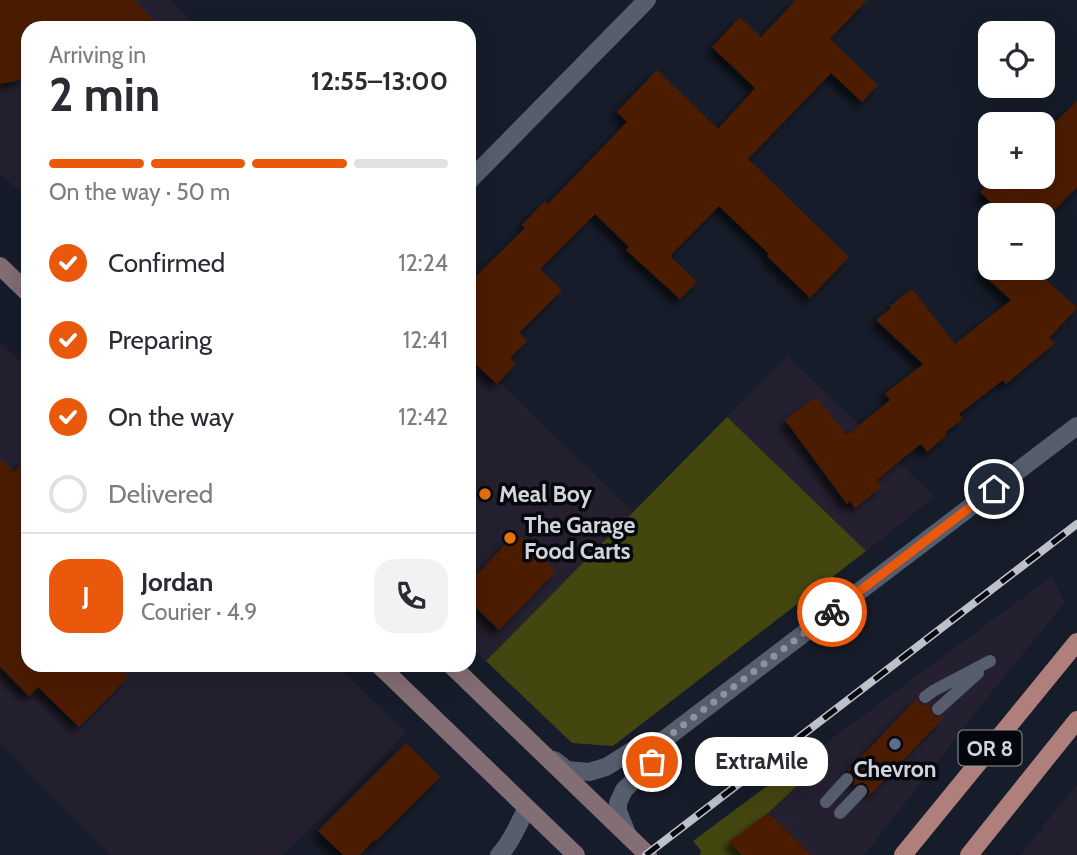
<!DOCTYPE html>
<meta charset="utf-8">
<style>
body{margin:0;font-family:Cabin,sans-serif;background:#f2f2f3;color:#2b2b33;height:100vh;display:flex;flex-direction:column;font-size:26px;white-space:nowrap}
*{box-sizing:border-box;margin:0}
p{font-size:23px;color:#7c7c81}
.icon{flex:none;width:38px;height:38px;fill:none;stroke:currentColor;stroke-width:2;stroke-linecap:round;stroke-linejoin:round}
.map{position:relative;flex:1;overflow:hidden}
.panel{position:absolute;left:21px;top:21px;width:455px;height:651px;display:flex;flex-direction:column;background:#fff;border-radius:21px;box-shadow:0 7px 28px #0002}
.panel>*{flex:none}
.fabs{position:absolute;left:978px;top:21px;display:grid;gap:14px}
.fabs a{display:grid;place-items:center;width:77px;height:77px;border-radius:14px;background:#fff;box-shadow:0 7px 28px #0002;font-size:35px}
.pin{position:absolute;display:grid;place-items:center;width:60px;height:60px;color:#fff;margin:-30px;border:4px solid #fff;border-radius:50%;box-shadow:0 2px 7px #0007}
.courier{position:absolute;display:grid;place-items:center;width:70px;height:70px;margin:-35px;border:5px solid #ea580c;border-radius:50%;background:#fff;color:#222;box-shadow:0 2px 9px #0007}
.bubble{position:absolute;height:49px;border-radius:21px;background:#fff;box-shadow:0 7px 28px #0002;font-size:23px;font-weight:700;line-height:49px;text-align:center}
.overview em{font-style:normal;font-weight:700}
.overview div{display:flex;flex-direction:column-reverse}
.overview{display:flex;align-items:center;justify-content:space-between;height:119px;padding:0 28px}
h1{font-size:46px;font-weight:700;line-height:52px}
.bar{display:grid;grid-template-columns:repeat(4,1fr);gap:10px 7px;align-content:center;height:84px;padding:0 28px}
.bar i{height:9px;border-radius:5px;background:#e1e1e2}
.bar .active{background:#ea580c}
.bar p{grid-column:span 4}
.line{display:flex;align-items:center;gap:18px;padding:0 28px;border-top:2px solid #e1e1e2}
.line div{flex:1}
.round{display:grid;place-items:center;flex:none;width:74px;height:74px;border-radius:21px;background:#f2f2f3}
ol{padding:0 28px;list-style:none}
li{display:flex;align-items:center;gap:21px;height:77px}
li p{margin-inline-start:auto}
li .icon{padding:7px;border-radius:50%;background:#ea580c;color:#fff;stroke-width:4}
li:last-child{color:#7c7c81}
li i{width:38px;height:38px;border:4px solid #e1e1e2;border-radius:50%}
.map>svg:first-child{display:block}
.commercial{fill:#252030}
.green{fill:#44460f}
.building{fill:#4c1f04;filter:url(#shadow)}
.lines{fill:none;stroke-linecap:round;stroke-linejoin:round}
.service{stroke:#565d6d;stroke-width:12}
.minor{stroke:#565d6d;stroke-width:18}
.secondary{stroke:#826e74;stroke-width:18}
.primary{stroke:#af7f7c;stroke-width:18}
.rail-casing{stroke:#bcc1ca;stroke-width:8}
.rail{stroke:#05070c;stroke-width:5;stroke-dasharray:16;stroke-linecap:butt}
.done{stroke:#8e949e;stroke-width:7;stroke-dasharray:0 12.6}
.route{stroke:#ea580c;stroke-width:9}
.food-dot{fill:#e8710a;stroke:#05070c;stroke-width:2.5}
.service-dot{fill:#5c6f8a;stroke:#05070c;stroke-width:2.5}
.labels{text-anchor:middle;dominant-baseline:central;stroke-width:7;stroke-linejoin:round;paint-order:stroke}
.shield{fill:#05070c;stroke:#92969e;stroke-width:2}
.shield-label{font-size:21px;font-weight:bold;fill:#cfd4dd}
.poi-label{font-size:23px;font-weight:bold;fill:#cfd4dd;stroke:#05070c;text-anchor:start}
</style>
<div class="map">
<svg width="1077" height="855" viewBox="0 0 1077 855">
<defs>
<filter id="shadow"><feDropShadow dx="-6" dy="6" stdDeviation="3.5" flood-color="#0009"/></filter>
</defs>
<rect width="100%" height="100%" fill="#161c29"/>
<path class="commercial" d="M0,0H170L199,28H28V200L0,173Z
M0,343L28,369V665H336L406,732L283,855H110L0,743Z
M469,353L633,512L486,661L469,644Z
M787,356L935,497L866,551L727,417Z
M1051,577L1065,602L999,683L864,855H700L701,851L693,841Z
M1077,784V855H1021L1038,832L1041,833L1044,829L1042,827Z"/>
<path class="green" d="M727,417L866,551L613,746L572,743L486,661Z
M813,752L821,763L768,813L729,842L742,855H700L701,851L693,841Z"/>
<path class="building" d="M0,0H133L162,28H28V72L20,80L0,84Z
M796,0H867L830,39L878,85L862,102L831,73L748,159L849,257L810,298L767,256L769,254L719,206L670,256L697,282L680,299L626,250L629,247L595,214L540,269L562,290L519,333L527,341L510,358L516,364L497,384L469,358V283L525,228L522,225L545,201L548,204L627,122L617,112L657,70L718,129L755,88L712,47L740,17L761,37Z
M1077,101V187L1050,215H1004L980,192L995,177H1043V134Z
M976,268H1033L1077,308L1049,338L1055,343L1006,384L1003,380L959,414L963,419L945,432L947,435L927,452L921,444L897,463L877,480L882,486L855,508L850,501L847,504L785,420L816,397L847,435L890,400L885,394L923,364L876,320L891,308L890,306L912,289L955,344L1011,300Z
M28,457V665H116L128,677L79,727L38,687L29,696L0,667V459L14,472Z
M516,533L556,571L499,630L469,601V583Z
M917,699L922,705L927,706L931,703L930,711L935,717L945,716L868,797L870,792L867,785L862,782L854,785L855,776L852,772L848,770Z
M406,743L440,777L376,841L374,840L360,855H343L318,831Z
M768,813L779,823L811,855H742L729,842Z"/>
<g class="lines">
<path class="service" d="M925,697L933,691L990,661
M938,709L978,673
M826,802L847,779
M840,813L861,791"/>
<path class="minor" d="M469,181L647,0
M554,760L567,770L589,772L606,767L641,745L661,742L1077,426
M628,836L618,811V803L624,790L652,762L661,742
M499,855C512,842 518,824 527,808"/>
<path class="secondary" d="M0,266L28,293
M379,665L576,855
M451,665L648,855"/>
<path class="primary" d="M903,855L1077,642
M969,855L1077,720"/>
<g class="rail-casing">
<path id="rail" d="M646,855L1077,524"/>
</g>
<use href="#rail" class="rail"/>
</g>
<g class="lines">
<path class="done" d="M652,762L661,742L832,612"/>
<path class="route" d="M832,612L994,489"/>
</g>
<g class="food-dot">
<circle cx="485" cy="494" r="7"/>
<circle cx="510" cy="538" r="7"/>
</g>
<circle class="service-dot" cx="895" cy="744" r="7"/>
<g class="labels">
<rect class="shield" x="958.5" y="730.5" width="63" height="35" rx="5"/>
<g class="shield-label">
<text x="990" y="748">OR 8</text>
</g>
<g class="poi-label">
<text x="499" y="494">Meal Boy</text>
<text x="524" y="525">The Garage<tspan x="524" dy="26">Food Carts</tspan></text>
<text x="895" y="769" text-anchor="middle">Chevron</text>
</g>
</g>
</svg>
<div class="fabs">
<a><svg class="icon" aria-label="locate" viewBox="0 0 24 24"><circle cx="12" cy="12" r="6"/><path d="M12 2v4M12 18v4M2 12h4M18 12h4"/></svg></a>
<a>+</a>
<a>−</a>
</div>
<div class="pin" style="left:652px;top:762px;background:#ea580c"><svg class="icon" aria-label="bag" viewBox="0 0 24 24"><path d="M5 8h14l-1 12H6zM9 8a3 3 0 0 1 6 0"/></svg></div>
<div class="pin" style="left:994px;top:489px;background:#1f2937"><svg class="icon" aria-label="home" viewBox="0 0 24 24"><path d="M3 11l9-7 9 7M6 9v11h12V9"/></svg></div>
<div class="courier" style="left:832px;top:612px"><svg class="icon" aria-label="bike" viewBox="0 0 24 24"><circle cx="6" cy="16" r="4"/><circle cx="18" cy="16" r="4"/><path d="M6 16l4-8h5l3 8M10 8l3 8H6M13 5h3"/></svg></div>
<div class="bubble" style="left:695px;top:737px;width:133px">ExtraMile</div>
<section class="panel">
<div class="overview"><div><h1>2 min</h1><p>Arriving in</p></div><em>12:55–13:00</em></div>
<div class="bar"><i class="active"></i><i class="active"></i><i class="active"></i><i></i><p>On the way · 50 m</p></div>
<ol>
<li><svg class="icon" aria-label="check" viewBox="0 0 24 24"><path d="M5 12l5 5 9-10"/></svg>Confirmed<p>12:24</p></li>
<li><svg class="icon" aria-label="check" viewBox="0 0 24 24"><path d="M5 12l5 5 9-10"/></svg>Preparing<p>12:41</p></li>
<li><svg class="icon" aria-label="check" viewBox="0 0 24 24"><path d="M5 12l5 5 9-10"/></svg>On the way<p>12:42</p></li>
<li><i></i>Delivered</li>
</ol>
<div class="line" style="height:126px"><b class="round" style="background:#ea580c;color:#fff">J</b><div><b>Jordan</b><p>Courier · 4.9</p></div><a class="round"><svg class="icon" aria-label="phone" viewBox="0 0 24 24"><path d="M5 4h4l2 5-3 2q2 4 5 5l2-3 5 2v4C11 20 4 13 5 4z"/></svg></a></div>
</section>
</div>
